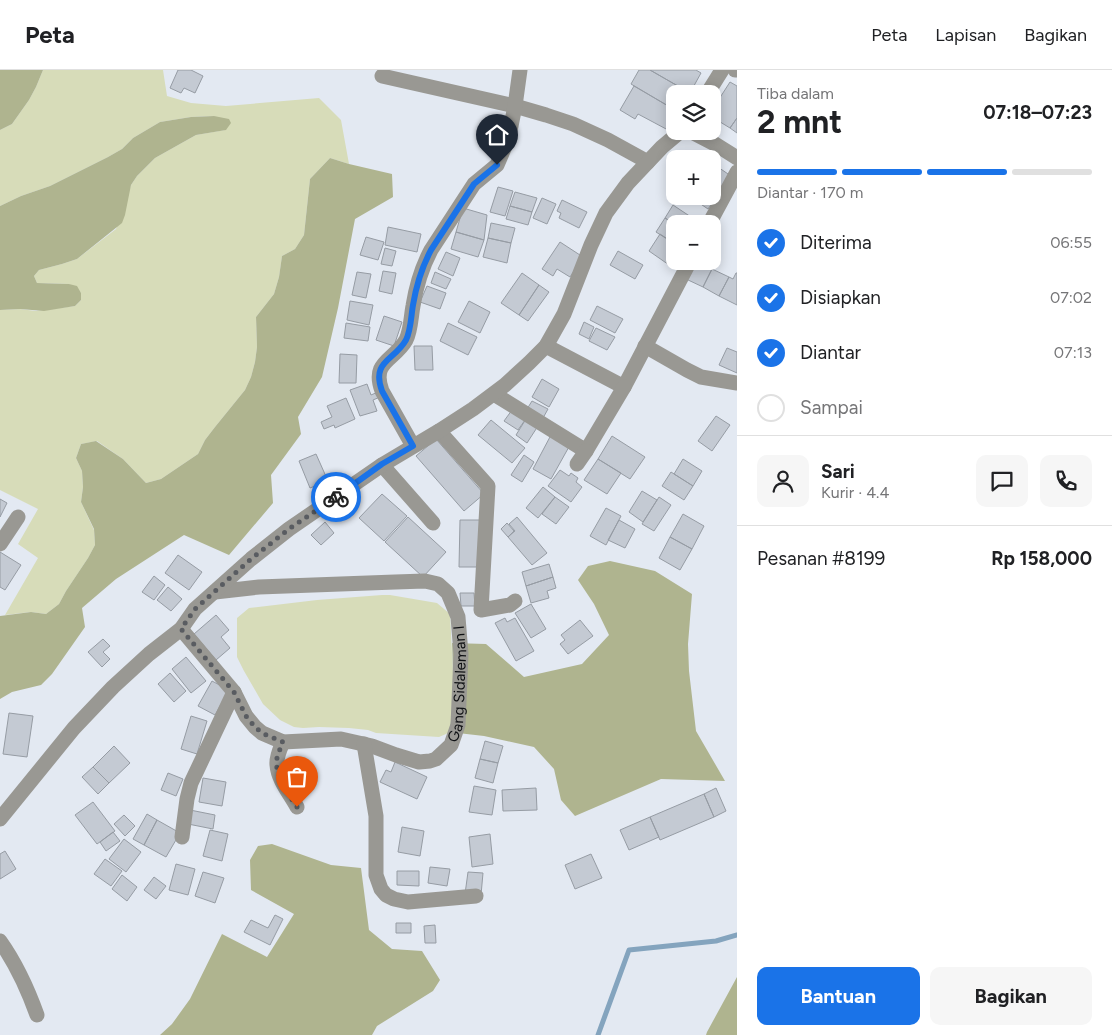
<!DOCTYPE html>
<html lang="id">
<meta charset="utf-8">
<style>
body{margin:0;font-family:Figtree,sans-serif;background:#f6f6f6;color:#202124;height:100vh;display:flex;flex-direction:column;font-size:19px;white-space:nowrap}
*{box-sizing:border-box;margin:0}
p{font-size:16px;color:#757577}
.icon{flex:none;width:28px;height:28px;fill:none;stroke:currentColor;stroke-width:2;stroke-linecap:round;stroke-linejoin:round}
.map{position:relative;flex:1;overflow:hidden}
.drawer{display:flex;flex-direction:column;background:#fff;width:375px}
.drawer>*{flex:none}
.fabs{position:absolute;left:666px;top:15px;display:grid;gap:10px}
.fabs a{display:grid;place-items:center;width:55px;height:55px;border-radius:10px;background:#fff;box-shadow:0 2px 12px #0003;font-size:25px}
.pin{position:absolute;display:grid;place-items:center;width:42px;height:42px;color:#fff;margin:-51px -21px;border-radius:50% 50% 50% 0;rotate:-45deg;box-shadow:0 0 5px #0007}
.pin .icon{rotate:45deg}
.courier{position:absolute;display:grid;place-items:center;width:50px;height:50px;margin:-25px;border:4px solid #1a73e8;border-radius:50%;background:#fff;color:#222;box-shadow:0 1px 6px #0007}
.head em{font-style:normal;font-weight:700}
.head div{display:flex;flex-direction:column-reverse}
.head{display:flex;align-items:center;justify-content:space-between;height:85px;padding:0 20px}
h1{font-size:32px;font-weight:700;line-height:38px}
.bar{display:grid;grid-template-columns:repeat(4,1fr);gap:8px 5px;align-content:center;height:60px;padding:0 20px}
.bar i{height:6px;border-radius:4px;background:#e0e0e0}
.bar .selected{background:#1a73e8}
.bar p{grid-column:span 4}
.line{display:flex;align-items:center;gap:12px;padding:0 20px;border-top:1px solid #e0e0e0}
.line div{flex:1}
.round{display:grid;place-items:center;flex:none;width:52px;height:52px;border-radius:10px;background:#f6f6f6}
ol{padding:0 20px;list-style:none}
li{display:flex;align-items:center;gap:15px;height:55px}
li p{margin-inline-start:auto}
li .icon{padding:5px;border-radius:50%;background:#1a73e8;color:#fff;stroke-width:4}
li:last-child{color:#757577}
li i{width:28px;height:28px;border:2px solid #e0e0e0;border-radius:50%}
.primary-button{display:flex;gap:10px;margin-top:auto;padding:10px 20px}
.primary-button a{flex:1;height:58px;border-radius:10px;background:#1a73e8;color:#fff;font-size:20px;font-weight:700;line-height:58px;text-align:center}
.primary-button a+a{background:#f6f6f6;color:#202124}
header{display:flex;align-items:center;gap:30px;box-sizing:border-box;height:70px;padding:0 25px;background:#fff;border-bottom:1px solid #e0e0e0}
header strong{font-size:24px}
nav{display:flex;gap:28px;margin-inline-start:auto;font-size:18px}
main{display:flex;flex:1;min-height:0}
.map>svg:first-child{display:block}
.green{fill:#d7dcb9}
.forest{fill:#afb48f}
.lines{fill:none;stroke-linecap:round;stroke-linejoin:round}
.stream{stroke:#84a4be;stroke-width:5}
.building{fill:#c4cad3;stroke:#969ca4}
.minor{stroke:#999893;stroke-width:15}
.done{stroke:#595c61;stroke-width:5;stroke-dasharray:0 9}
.route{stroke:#1a73e8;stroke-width:6}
.labels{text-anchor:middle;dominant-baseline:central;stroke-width:5;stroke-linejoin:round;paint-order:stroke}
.street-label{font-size:15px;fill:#0e1013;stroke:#f1f6fe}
</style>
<header>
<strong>Peta</strong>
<nav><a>Peta</a><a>Lapisan</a><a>Bagikan</a></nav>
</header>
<main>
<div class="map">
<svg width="737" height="965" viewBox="0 0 737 965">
<rect width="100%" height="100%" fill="#e3e9f2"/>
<path class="green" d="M43,0H163L167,26L191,33L226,36L319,28L341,50L349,94L330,88L310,109L304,165L295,179L282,186L279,207L274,224L256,247L257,277L255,292L251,307L245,320L215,357L205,370L198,384L161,409L146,413L123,389L97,371L81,374L76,388L82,401L83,417L81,432L94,460L95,475L88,488L66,521L59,534L46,544L31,542L5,545L38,488L18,474L38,439L0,420V240L20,239L36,241L75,236L81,230V223L69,214L37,213L34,206L39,200L62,194L77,189L116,159L131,115L137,106L155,88L196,65L225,60L214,46L191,47L160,52L133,68L122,79L108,87L50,116L21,126L0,136V60L12,54L29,30L36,17Z
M382,525H390L437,533L450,544L453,602V639L449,662L446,664L439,667L376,663L368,660L349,658L319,657L303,658L294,657L280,650L263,634L244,601L237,587V548L249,538L317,530Z"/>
<path class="forest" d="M0,0H43L36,17L29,30L12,54L0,60Z
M214,46L229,49L231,53L226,60L196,65L155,88L137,106L131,115L125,145L122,153L77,189L62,194L39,200L34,206L37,213L69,214L77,216L81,223V230L75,236L44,241L20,239L0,240V136L21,126L50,116L108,87L122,79L133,68L160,52L191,47Z
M330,88L349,94L392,104L393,127L355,149L338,238L322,307L298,347L301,364L271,405L273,433L229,485L184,465L116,509L82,538L85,557L52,604L41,615L12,622L0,629V546L31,542L46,544L59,534L66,521L88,488L95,475L94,459L81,432L83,417L82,401L76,388L81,374L96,371L123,389L146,413L161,409L198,384L205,370L215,357L245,320L251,307L255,292L257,277L256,247L274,224L279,207L282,186L295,179L304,165L310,109Z
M610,491L655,501L692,524L688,574L689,601L696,661L725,711L661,709L575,746L561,730L554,699L534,677L484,666L449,662L453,639V603L452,573L486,574L524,607L582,594L609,565L594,534L578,510L588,496Z
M272,774L331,795L361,798L369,860L392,879L422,881L440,910L433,921L377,956L372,965H160L172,954L190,929L222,864L267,887L294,844L251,820L250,790L258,776Z
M737,907V965H706L707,962Z"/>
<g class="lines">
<path class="stream" d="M598,965L629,880L716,871L737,865"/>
</g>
<path class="building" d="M178,0H191L203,6L195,23L184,18L181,23L170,18Z
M639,0H650L690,23L689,24H675V40L631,14Z
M650,0H696L701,3L690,23Z
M730,12L737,16V48L730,58L712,47V40Z
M634,16L675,40V48L668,60L638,44L635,49L620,40Z
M737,48V63L730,58Z
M698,83L706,89H694Z
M712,93L731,106L708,139L689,126H712Z
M498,117L513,121L505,146L490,142Z
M515,122L537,128L532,142L510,136Z
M542,128L556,134L547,154L533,148Z
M562,130L587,142L579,158L559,148L561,143L557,141Z
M673,135L700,153V154H675L665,148Z
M510,136L532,142L528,155L506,149Z
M463,138L487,145L484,170L456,162Z
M665,148L675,154V174L656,162Z
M491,153L515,158L511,173L488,168Z
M388,157L421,164L417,182L385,175Z
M456,162L484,170L478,187L451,179Z
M660,164L675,174V191L672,197L649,181Z
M366,167L384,172L378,190L360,185Z
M488,168L511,173L507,193L483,187Z
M560,172L583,187L570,207L557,199L553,206L542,199Z
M385,178L396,181L392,196L381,194Z
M618,181L643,195L635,209L610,195Z
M446,182L460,188L453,206L438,199Z
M695,191H711L715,193L703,217L686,209Z
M712,199L729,207L719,226L703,217Z
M383,201L396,203L392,224L379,221Z
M357,202L371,204L366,228L352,225Z
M435,202L451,209L446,219L431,213Z
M522,203L539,215L519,245L501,233Z
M736,203H737V235L719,226L729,207L733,209Z
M539,215L549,222L528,251L519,245Z
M427,216L446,223L440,239L420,232Z
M350,231L373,235L369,255L347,250Z
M469,231L490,242L480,263L458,252Z
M597,236L623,249L615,263L590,250Z
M384,246L402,252L394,276L376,270Z
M584,252L594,257L589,269L579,264Z
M346,253L370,257L368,271L344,268Z
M448,253L477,267L468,285L440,271Z
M596,258L615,267L607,280L589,271Z
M414,276H432L433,300H415Z
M727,278L737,282V303L719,295Z
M340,284L357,285L356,313H339Z
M542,309L559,319L549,337L532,327Z
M367,314L371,325L378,322L380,327L373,330L377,341L360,346L350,320Z
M346,328L355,349L335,358L334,355L324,359L321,352L332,347L327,336Z
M532,331L548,339L543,348L527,339Z
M512,340L525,350L518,360L504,351Z
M716,346L730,355L712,381L698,371Z
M526,349L538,356L527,373L516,365Z
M491,350L525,378L512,393L478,365Z
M551,365L570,375L551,409L533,399Z
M612,366L645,387L630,409L598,389Z
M436,369L484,424L464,441L416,386Z
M316,384L328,411L310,418L299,391Z
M524,385L534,392L522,412L511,405Z
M598,389L621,403L607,424L584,410Z
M683,389L702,401L693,416L674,404Z
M560,400L569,406L571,403L578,408L576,412L582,417L571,432L548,416Z
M671,402L693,416L684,430L662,416Z
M543,417L555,427L538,448L526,438Z
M642,421L657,430L643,452L629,442Z
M382,424L407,446L384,471L359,448Z
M555,427L569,437L556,454L542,444Z
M659,427L671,435L654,461L642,454Z
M0,429L7,433L0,447Z
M606,438L621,446L606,475L590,466Z
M683,444L704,456L692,479L670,467Z
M408,447L446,482L423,507L385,472Z
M517,447L547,483L532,495L508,467L515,461L509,454Z
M460,450H484L482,497H459Z
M619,450L635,459L625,478L608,470Z
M325,452L334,463L321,475L311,465Z
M507,453L514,461L508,467L501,459Z
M670,467L692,479L680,500L659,488Z
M0,482L21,495L5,520L0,517Z
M178,485L202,502L189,520L165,503Z
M549,494L553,507L526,516L522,502Z
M154,506L165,515L154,530L142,522Z
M553,507L556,518L547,521L549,528L531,533L526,516Z
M168,517L182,529L171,541L157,530Z
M460,523H474L475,536H461Z
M531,534L546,559L531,568L515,543Z
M216,545L229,560L221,567L230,578L216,590L194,564Z
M505,548L507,552L515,548L534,581L516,591L495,553Z
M580,550L593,566L568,584L560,574L565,570L561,565Z
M103,569L110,576L103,582L110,589L102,597L88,582Z
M186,587L206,611L191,623L172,599Z
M170,603L186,621L174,632L158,614Z
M212,611L229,620L215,645L198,636Z
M9,643L33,646L27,687L3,684Z
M191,646L207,651L197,684L181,679Z
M485,671L503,676L498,693L480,689Z
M114,676L130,693L109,713L93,697Z
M480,689L498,693L493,713L475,708Z
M395,692L427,707L417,729L380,712L386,700L391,702Z
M93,697L109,713L98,724L82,707Z
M168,703L183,709L176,726L161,720Z
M203,708L226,712L222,736L199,732Z
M474,716L496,720L492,745L469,742Z
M536,718L537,740L503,741L502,720Z
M716,718L726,741L714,747L704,724Z
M704,724L714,747L660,770L650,747Z
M93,732L115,761L97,774L75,745Z
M190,740L215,745L213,759L188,754Z
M147,744L157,750L144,775L133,769Z
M124,745L135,756L125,766L114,754Z
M650,747L659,767L629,780L620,760Z
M157,750L180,763L166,787L144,775Z
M402,757L424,761L420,786L398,782Z
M210,760L228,764L222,791L203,786Z
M113,762L120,771L106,781L100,772Z
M490,764L493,794L472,797L469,767Z
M124,769L141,782L126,802L109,789Z
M5,781L16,799L0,809V784Z
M591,784L602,808L575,819L565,795Z
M105,789L122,801L111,816L94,804Z
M176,794L195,799L188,825L169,820Z
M430,797L450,799L447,816L428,813Z
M397,801H419V816L397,815Z
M203,802L224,808L215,833L195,826Z
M468,802L483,803L481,825L465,824Z
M122,805L137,817L127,831L112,819Z
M154,807L166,816L156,829L144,820Z
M275,845L283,849L270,875L244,862L251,850L268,858Z
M396,853H411V863H396Z
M435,855L436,873H425L424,856Z"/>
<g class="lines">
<g class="minor">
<path d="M735,0H737"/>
<path d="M382,6L515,36L546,45L573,54L608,70L648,92"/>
<path d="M707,24L722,0"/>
<path d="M690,61L715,74L737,88"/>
<path d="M709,154L737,102"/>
<path d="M546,276L624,317L690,191"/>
<path d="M645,276L687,300L701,307L737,313"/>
<path d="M494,324L586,381L624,317"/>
<path d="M439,361L488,416L481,540L510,535L515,531"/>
<path d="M413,376L382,321C371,291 394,291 406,270C411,260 411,246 413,236C416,217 422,197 431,180L474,114L497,95L506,74L511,56L515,36L520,0"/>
<path d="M577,394L586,381"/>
<path d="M382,395L433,453"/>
<path d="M0,474L18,447"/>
<path id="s1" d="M181,559L234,622L246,646L255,657L262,663L283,672L341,669L372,676L396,685L419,692L430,691L436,689L451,675L458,655L461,584L458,547L448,523L438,514L425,511L395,512L259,517L215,522"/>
<path d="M283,672C280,679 276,687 277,695C278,710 290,724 297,737"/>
<path d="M364,674L376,746V805L381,819L386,825L394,829L408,832L476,826"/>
<path d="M0,749L74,658L113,617L149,584L181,559L195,539L251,489L289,459L382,395L439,361L473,339L505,315L529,293L546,276L564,244L591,175L606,143L628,113L662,77L681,61"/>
<path d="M182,767L187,729L191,713L234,622"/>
<path d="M0,871C17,895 27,917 37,945"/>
</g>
</g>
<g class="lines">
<path class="done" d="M297,737C288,723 274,706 277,688C278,683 281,677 283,672L262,663L255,657L246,646L234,622L181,559L195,539L251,489L289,459L336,427"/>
<path class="route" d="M336,427L382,394L413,376L382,321C371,291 394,291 406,270C411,260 411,246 413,235C416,217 422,197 431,180L474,114L497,95"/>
</g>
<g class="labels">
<g class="street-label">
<text stroke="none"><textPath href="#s1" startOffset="395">Gang Sidaleman I</textPath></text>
</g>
</g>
</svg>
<div class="fabs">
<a><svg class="icon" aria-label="layers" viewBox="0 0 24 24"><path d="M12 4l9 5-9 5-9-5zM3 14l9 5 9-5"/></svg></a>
<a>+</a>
<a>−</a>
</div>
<div class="pin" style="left:297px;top:737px;background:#ea580c"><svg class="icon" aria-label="bag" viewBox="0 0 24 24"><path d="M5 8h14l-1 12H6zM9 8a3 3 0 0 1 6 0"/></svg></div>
<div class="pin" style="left:497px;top:95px;background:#1f2937"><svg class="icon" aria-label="home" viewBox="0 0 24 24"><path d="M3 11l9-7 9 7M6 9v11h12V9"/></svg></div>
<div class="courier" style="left:336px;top:427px"><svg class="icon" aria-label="bike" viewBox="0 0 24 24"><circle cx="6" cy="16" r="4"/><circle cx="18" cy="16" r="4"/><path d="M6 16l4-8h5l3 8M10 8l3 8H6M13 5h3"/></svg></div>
</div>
<section class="drawer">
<div class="head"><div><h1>2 mnt</h1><p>Tiba dalam</p></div><em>07:18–07:23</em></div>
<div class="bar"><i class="selected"></i><i class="selected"></i><i class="selected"></i><i></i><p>Diantar · 170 m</p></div>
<ol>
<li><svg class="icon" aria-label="check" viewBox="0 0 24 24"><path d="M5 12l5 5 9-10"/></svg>Diterima<p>06:55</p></li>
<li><svg class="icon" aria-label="check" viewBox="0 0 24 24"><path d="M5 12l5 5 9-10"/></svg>Disiapkan<p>07:02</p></li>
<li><svg class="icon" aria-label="check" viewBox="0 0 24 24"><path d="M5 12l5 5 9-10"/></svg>Diantar<p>07:13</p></li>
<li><i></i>Sampai</li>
</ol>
<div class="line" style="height:90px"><a class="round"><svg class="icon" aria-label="person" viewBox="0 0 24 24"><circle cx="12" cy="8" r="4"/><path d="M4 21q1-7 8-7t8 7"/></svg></a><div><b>Sari</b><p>Kurir · 4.4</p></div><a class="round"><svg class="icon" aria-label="chat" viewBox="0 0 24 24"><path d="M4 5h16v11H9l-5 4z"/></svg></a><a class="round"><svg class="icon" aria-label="phone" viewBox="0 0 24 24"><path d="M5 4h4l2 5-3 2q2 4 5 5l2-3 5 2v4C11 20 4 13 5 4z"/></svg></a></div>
<div class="line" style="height:65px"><div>Pesanan #8199</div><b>Rp 158,000</b></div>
<div class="primary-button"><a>Bantuan</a><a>Bagikan</a></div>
</section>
</main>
